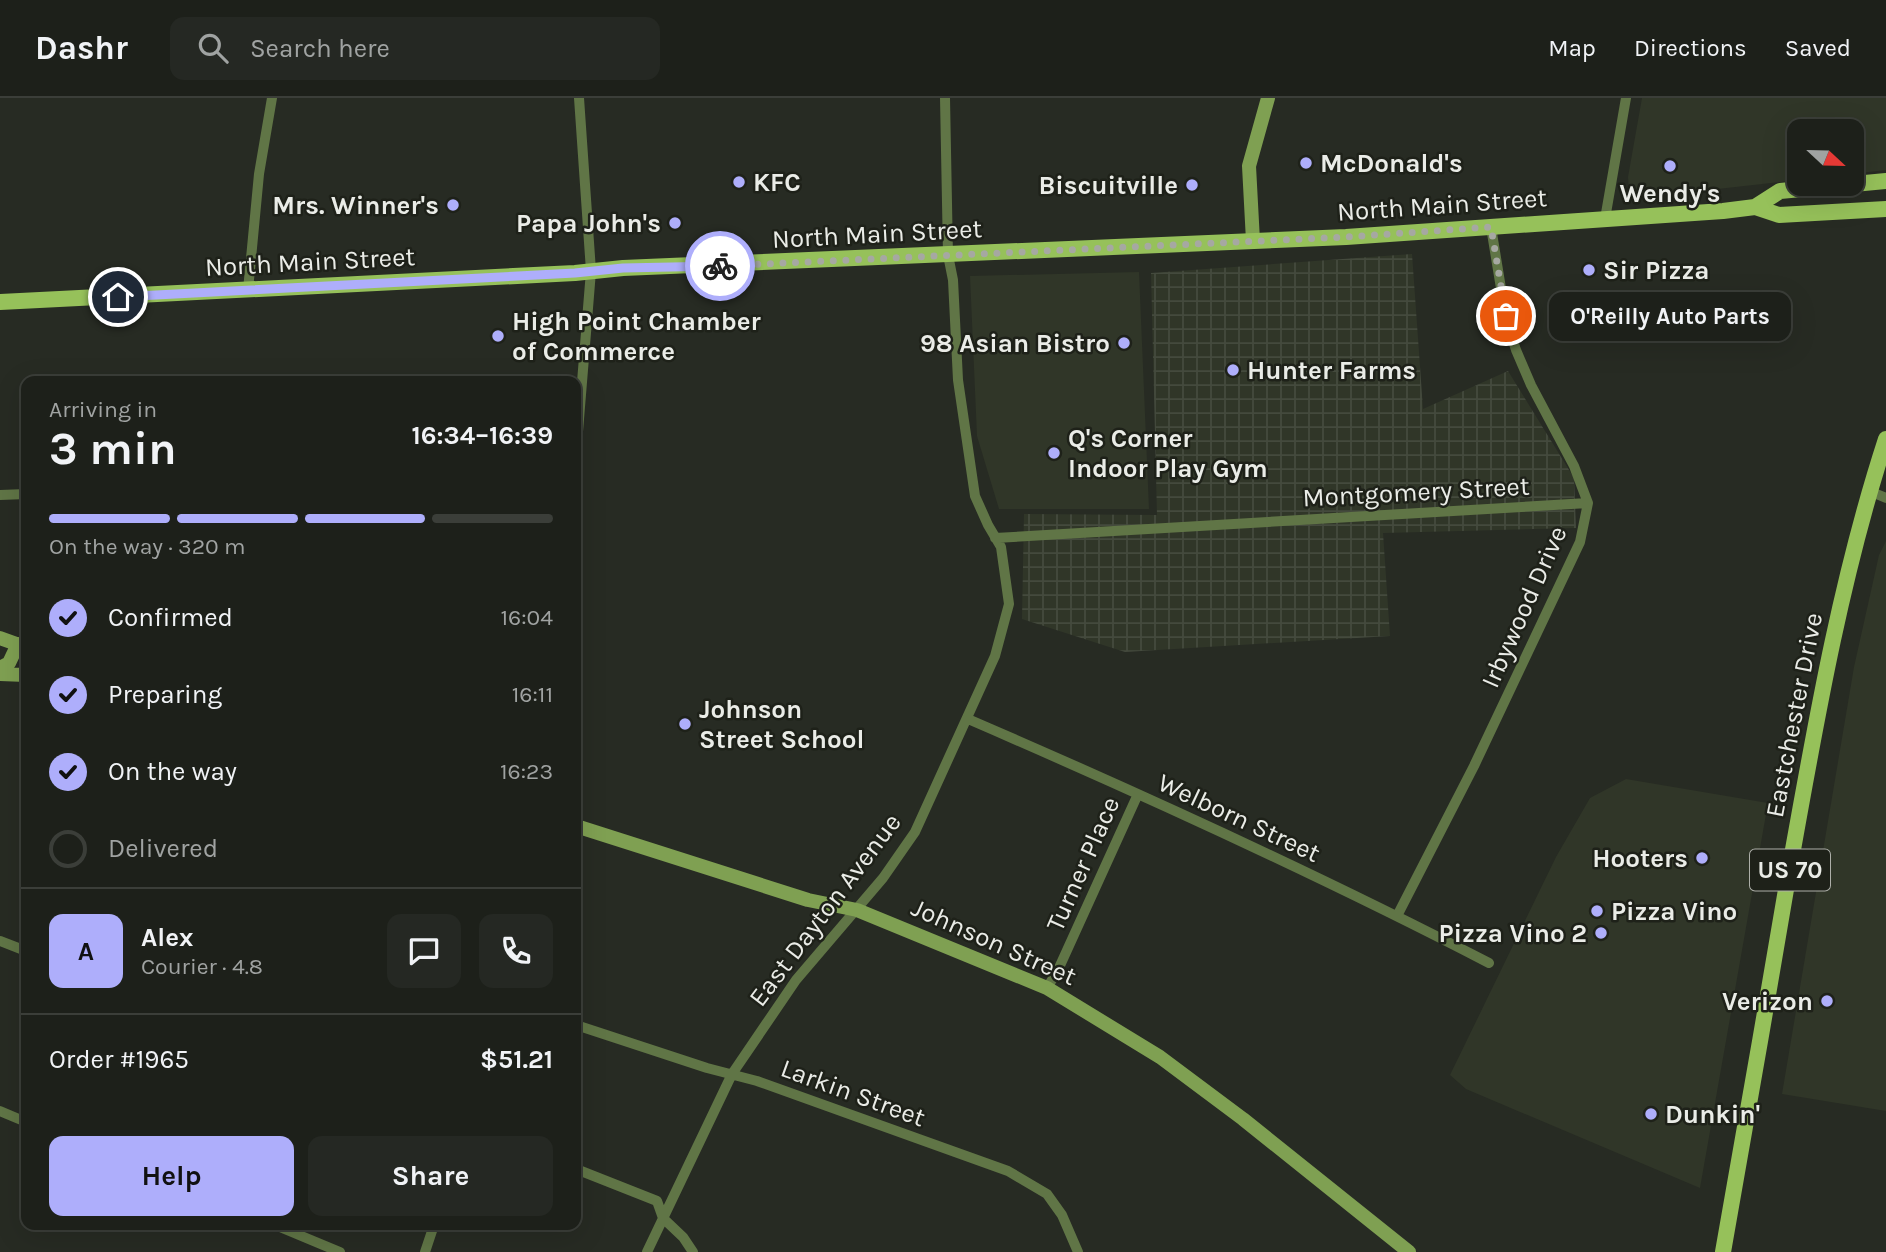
<!DOCTYPE html>
<meta charset="utf-8">
<style>
body{margin:0;font-family:Karla,sans-serif;background:#252823;color:#f1f3f6;height:100vh;display:flex;flex-direction:column;font-size:26px;white-space:nowrap}
*{box-sizing:border-box;margin:0}
p{font-size:23px;color:#a0a3a2}
.icon{flex:none;width:38px;height:38px;fill:none;stroke:currentColor;stroke-width:2;stroke-linecap:round;stroke-linejoin:round}
.map{position:relative;flex:1;overflow:hidden}
.panel{position:absolute;left:21px;top:278px;width:560px;height:854px;display:flex;flex-direction:column;background:#1d201a;border-radius:14px;box-shadow:0 7px 28px #0002,0 0 0 2px #3b3e39}
.panel>*{flex:none}
.needle{width:46px;rotate:112deg}
.buttons{position:absolute;left:1787px;top:21px;display:grid;gap:14px}
.buttons a{display:grid;place-items:center;width:77px;height:77px;border-radius:14px;background:#1d201a;box-shadow:0 7px 28px #0002,0 0 0 2px #3b3e39;font-size:35px}
.pin{position:absolute;display:grid;place-items:center;width:60px;height:60px;color:#fff;margin:-30px;border:4px solid #fff;border-radius:50%;box-shadow:0 2px 7px #0007}
.courier{position:absolute;display:grid;place-items:center;width:70px;height:70px;margin:-35px;border:5px solid #aeaefb;border-radius:50%;background:#fff;color:#222;box-shadow:0 2px 9px #0007}
.bubble{position:absolute;height:49px;border-radius:14px;background:#1d201a;box-shadow:0 7px 28px #0002,0 0 0 2px #3b3e39;font-size:23px;font-weight:700;line-height:49px;text-align:center}
.headline em{font-style:normal;font-weight:700}
.headline div{display:flex;flex-direction:column-reverse}
.headline{display:flex;align-items:center;justify-content:space-between;height:119px;padding:0 28px}
h1{font-size:46px;font-weight:700;line-height:52px}
.bar{display:grid;grid-template-columns:repeat(4,1fr);gap:10px 7px;align-content:center;height:84px;padding:0 28px}
.bar i{height:9px;border-radius:5px;background:#3b3e39}
.bar .current{background:#aeaefb}
.bar p{grid-column:span 4}
.line{display:flex;align-items:center;gap:18px;padding:0 28px;border-top:2px solid #3b3e39}
.line div{flex:1}
.round{display:grid;place-items:center;flex:none;width:74px;height:74px;border-radius:14px;background:#252823}
ol{padding:0 28px;list-style:none}
li{display:flex;align-items:center;gap:21px;height:77px}
li p{margin-inline-start:auto}
li .icon{padding:7px;border-radius:50%;background:#aeaefb;color:#111;stroke-width:4}
li:last-child{color:#a0a3a2}
li i{width:38px;height:38px;border:4px solid #3b3e39;border-radius:50%}
.cta{display:flex;gap:14px;margin-top:auto;padding:14px 28px}
.cta a{flex:1;height:80px;border-radius:14px;background:#aeaefb;color:#111;font-size:28px;font-weight:700;line-height:80px;text-align:center}
.cta a+a{background:#252823;color:#f1f3f6}
header{display:flex;align-items:center;gap:42px;box-sizing:border-box;height:98px;padding:0 35px;background:#1d201a;border-bottom:2px solid #3b3e39}
header strong{font-size:33px}
nav{display:flex;gap:38px;margin-inline-start:auto;font-size:24px}
.search{width:490px;height:63px;background:#252823;display:flex;align-items:center;gap:18px;box-sizing:border-box;padding:0 24px;border-radius:14px;color:#a0a3a2;font-size:26px}
.map>svg:first-child{display:block}
.built{fill:#303628}
.industrial{fill:url(#industrial-grid)}
.lines{fill:none;stroke-linecap:round;stroke-linejoin:round}
.street{stroke:#607546;stroke-width:10}
.secondary{stroke:#7fa052;stroke-width:14}
.primary{stroke:#96c15a;stroke-width:16}
.done{stroke:#a6a8a2;stroke-width:7;stroke-dasharray:0 12.6}
.route{stroke:#aeaefb;stroke-width:9}
.poi-dot{fill:#aeaefb;stroke:#1e2119;stroke-width:2.5}
.labels{text-anchor:middle;dominant-baseline:central;stroke-width:5;stroke-linejoin:round;paint-order:stroke}
.shield{fill:#1e2119;stroke:#adafa9;stroke-width:2}
.shield-label{font-size:24px;font-weight:bold;fill:#eaece7}
.poi-label{font-size:26px;font-weight:bold;fill:#eaece7;stroke:#1e2119;text-anchor:start}
.street-label{font-size:26px;fill:#eaece7;stroke:#1e2119}
</style>
<header>
<strong>Dashr</strong>
<div class="search"><svg class="icon" aria-label="search" viewBox="0 0 24 24"><circle cx="10" cy="10" r="6"/><path d="M15 15l6 6"/></svg>Search here</div>
<nav><a>Map</a><a>Directions</a><a>Saved</a></nav>
</header>
<div class="map">
<svg width="1886" height="1154" viewBox="0 0 1886 1154">
<defs>
<pattern id="industrial-grid" width="8" height="8" patternUnits="userSpaceOnUse" patternTransform="scale(1.75)"><rect width="8" height="8" fill="#303628"/><path d="M0 4h8M4 0v8" fill="none" stroke="#444a3d"/></pattern>
</defs>
<rect width="100%" height="100%" fill="#272b23"/>
<path class="built" d="M1642,0H1886V72L1852,76V33H1799V82L1655,98L1637,97L1629,92L1628,79Z
M1139,174L1149,411H999L977,338L970,178Z
M1886,443V1013L1782,996L1854,569L1879,457Z
M1626,681L1768,705L1700,1090L1466,991L1450,977L1556,759L1590,700Z"/>
<path class="industrial" d="M1412,156L1423,311L1508,273L1574,380L1576,430L1383,435L1390,538L1125,554L1022,521L1024,416L1157,417L1151,175Z"/>
<g class="lines">
<path class="street" d="M1605,121L1626,0
M248,192L259,76L272,0
M1869,393L1886,400
M0,397L26,396
M576,418V358L591,173L579,0
M995,440L1588,405
M968,621C1144,697 1319,777 1489,865
M1397,818L1474,668L1580,444L1588,405L1574,368L1531,287L1516,252L1506,221L1491,129
M0,843L26,853
M1047,890L1058,872L1138,696
M576,927L707,970L757,983L1008,1073L1047,1096L1062,1117L1078,1154
M0,1013L26,1024
M576,1071L657,1103L663,1120L683,1139L693,1154
M275,1127L340,1154
M425,1154L434,1127
M647,1154L732,976L796,882L883,780L915,734L995,558L1009,506L1001,449L988,427L975,398L958,282L953,182L948,157L945,0"/>
<path class="secondary" d="M1253,143L1249,68L1268,0
M0,540L25,549
M0,570L9,565L18,546
M0,576L26,577
M576,728L808,802L857,812L1047,890L1160,959L1243,1021L1409,1154"/>
<path class="primary" d="M1755,109L1779,117L1886,111
M0,204L575,175L623,170L1346,139L1723,113L1755,109L1780,93L1886,83
M1723,1154C1745,1027 1768,901 1789,774C1815,629 1840,482 1886,341"/>
</g>
<g class="lines">
<path class="done" d="M720,168L1346,139L1491,129L1506,218"/>
<path class="route" d="M118,199L575,175L623,170L720,168"/>
</g>
<g class="poi-dot">
<circle cx="1306" cy="65" r="7"/>
<circle cx="1670" cy="68" r="7"/>
<circle cx="739" cy="84" r="7"/>
<circle cx="1192" cy="87" r="7"/>
<circle cx="453" cy="107" r="7"/>
<circle cx="675" cy="125" r="7"/>
<circle cx="1589" cy="172" r="7"/>
<circle cx="498" cy="238" r="7"/>
<circle cx="1124" cy="245" r="7"/>
<circle cx="1233" cy="272" r="7"/>
<circle cx="1054" cy="355" r="7"/>
<circle cx="685" cy="626" r="7"/>
<circle cx="1702" cy="760" r="7"/>
<circle cx="1597" cy="813" r="7"/>
<circle cx="1601" cy="835" r="7"/>
<circle cx="1827" cy="903" r="7"/>
<circle cx="1651" cy="1016" r="7"/>
</g>
<g class="labels">
<rect class="shield" x="1750" y="751.5" width="80" height="41" rx="5"/>
<g class="shield-label">
<text x="1790" y="772">US 70</text>
</g>
<g class="poi-label">
<text x="1320" y="65">McDonald's</text>
<text x="753" y="84">KFC</text>
<text x="1178" y="87" text-anchor="end">Biscuitville</text>
<text x="1670" y="95" text-anchor="middle">Wendy's</text>
<text x="439" y="107" text-anchor="end">Mrs. Winner's</text>
<text x="661" y="125" text-anchor="end">Papa John's</text>
<text x="1603" y="172">Sir Pizza</text>
<text x="512" y="223">High Point Chamber<tspan x="512" dy="30">of Commerce</tspan></text>
<text x="1110" y="245" text-anchor="end">98 Asian Bistro</text>
<text x="1247" y="272">Hunter Farms</text>
<text x="1068" y="340">Q's Corner<tspan x="1068" dy="30">Indoor Play Gym</tspan></text>
<text x="699" y="611">Johnson<tspan x="699" dy="30">Street School</tspan></text>
<text x="1688" y="760" text-anchor="end">Hooters</text>
<text x="1611" y="813">Pizza Vino</text>
<text x="1587" y="835" text-anchor="end">Pizza Vino 2</text>
<text x="1813" y="903" text-anchor="end">Verizon</text>
<text x="1665" y="1016">Dunkin'</text>
</g>
<g class="street-label">
<text transform="translate(1442 107) rotate(-4)">North Main Street</text>
<text transform="translate(877 136) rotate(-3)">North Main Street</text>
<text transform="translate(310 164) rotate(-3)">North Main Street</text>
<text transform="translate(1416 394) rotate(-3)">Montgomery Street</text>
<text transform="translate(1524 509) rotate(-66)">Irbywood Drive</text>
<text transform="translate(1794 617) rotate(-79)">Eastchester Drive</text>
<text transform="translate(1239 720) rotate(25)">Welborn Street</text>
<text transform="translate(1083 766) rotate(-66)">Turner Place</text>
<text transform="translate(825 812) rotate(-53)">East Dayton Avenue</text>
<text transform="translate(994 844) rotate(24)">Johnson Street</text>
<text transform="translate(853 995) rotate(20)">Larkin Street</text>
</g>
</g>
</svg>
<div class="buttons">
<a><svg class="needle" viewBox="-14 -14 28 28"><path d="M0-13l5 13h-10z" fill="#e53935"/><path d="M0 13l5-13h-10z" fill="#a0a3a2"/></svg></a>
</div>
<div class="pin" style="left:1506px;top:218px;background:#ea580c"><svg class="icon" aria-label="bag" viewBox="0 0 24 24"><path d="M5 8h14l-1 12H6zM9 8a3 3 0 0 1 6 0"/></svg></div>
<div class="pin" style="left:118px;top:199px;background:#1f2937"><svg class="icon" aria-label="home" viewBox="0 0 24 24"><path d="M3 11l9-7 9 7M6 9v11h12V9"/></svg></div>
<div class="courier" style="left:720px;top:168px"><svg class="icon" aria-label="bike" viewBox="0 0 24 24"><circle cx="6" cy="16" r="4"/><circle cx="18" cy="16" r="4"/><path d="M6 16l4-8h5l3 8M10 8l3 8H6M13 5h3"/></svg></div>
<div class="bubble" style="left:1549px;top:194px;width:242px">O'Reilly Auto Parts</div>
<section class="panel">
<div class="headline"><div><h1>3 min</h1><p>Arriving in</p></div><em>16:34–16:39</em></div>
<div class="bar"><i class="current"></i><i class="current"></i><i class="current"></i><i></i><p>On the way · 320 m</p></div>
<ol>
<li><svg class="icon" aria-label="check" viewBox="0 0 24 24"><path d="M5 12l5 5 9-10"/></svg>Confirmed<p>16:04</p></li>
<li><svg class="icon" aria-label="check" viewBox="0 0 24 24"><path d="M5 12l5 5 9-10"/></svg>Preparing<p>16:11</p></li>
<li><svg class="icon" aria-label="check" viewBox="0 0 24 24"><path d="M5 12l5 5 9-10"/></svg>On the way<p>16:23</p></li>
<li><i></i>Delivered</li>
</ol>
<div class="line" style="height:126px"><b class="round" style="background:#aeaefb;color:#111">A</b><div><b>Alex</b><p>Courier · 4.8</p></div><a class="round"><svg class="icon" aria-label="chat" viewBox="0 0 24 24"><path d="M4 5h16v11H9l-5 4z"/></svg></a><a class="round"><svg class="icon" aria-label="phone" viewBox="0 0 24 24"><path d="M5 4h4l2 5-3 2q2 4 5 5l2-3 5 2v4C11 20 4 13 5 4z"/></svg></a></div>
<div class="line" style="height:91px"><div>Order #1965</div><b>$51.21</b></div>
<div class="cta"><a>Help</a><a>Share</a></div>
</section>
</div>
